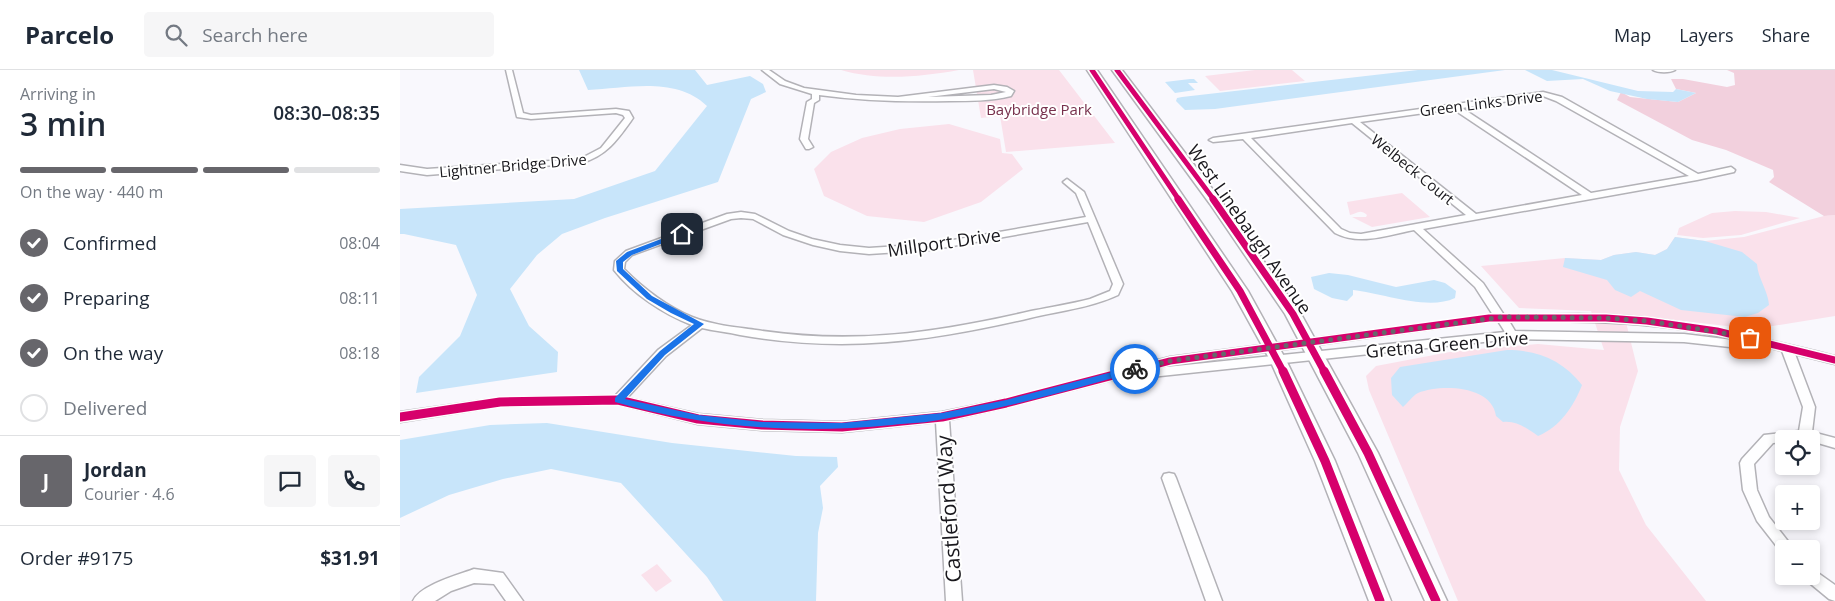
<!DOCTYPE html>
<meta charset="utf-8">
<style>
body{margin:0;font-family:"Open Sans",sans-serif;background:#f6f6f7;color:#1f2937;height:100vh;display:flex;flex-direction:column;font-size:19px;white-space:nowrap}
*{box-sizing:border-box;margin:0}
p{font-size:16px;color:#747a83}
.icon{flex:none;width:28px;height:28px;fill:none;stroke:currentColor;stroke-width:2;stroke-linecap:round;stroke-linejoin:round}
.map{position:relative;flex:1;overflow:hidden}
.drawer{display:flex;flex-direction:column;background:#fff;width:400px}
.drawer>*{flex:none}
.buttons{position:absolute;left:1375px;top:360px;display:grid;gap:10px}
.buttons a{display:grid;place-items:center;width:45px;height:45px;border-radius:5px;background:#fff;box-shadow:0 2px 8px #0003;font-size:25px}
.pin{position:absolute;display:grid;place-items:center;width:42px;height:42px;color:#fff;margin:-21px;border-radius:10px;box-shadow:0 2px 8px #0006}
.courier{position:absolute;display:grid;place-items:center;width:50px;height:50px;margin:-25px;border:4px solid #1a73e8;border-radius:50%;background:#fff;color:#222;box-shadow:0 1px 6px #0007}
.overview em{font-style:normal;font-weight:600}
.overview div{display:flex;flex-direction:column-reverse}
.overview{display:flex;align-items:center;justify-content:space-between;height:85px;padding:0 20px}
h1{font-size:32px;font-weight:600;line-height:38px}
.bar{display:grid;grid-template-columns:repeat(4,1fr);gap:8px 5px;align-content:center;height:60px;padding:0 20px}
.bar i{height:6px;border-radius:4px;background:#e0e1e3}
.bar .selected{background:#67666b}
.bar p{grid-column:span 4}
.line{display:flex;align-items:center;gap:12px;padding:0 20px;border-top:1px solid #e0e1e3}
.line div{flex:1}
.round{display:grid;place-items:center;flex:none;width:52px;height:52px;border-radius:5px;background:#f6f6f7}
ol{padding:0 20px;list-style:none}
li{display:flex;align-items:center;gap:15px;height:55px}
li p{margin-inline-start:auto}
li .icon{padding:5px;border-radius:50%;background:#67666b;color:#fff;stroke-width:4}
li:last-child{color:#747a83}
li i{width:28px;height:28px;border:2px solid #e0e1e3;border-radius:50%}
header{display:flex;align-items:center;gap:30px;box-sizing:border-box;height:70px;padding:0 25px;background:#fff;border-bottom:1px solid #e0e1e3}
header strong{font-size:24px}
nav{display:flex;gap:28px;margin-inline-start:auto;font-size:18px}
.search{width:350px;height:45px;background:#f6f6f7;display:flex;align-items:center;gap:12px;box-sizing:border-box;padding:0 18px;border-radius:5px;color:#747a83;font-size:19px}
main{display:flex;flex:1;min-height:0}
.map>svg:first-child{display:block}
.green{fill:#fae1eb}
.forest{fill:#f2d0dd}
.water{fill:#c8e5fa}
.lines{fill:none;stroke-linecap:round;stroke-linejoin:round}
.minor-casing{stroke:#b3b2b7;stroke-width:3}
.secondary-casing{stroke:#b3b2b7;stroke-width:3}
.minor{fill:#fefeff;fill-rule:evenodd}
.secondary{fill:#fefeff;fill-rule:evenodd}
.cycleway-far2-casing{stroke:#fff;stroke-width:7}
.cycleway-far1-casing{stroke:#fff;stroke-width:10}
.cycleway-casing{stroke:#fff;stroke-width:12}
.cycleway-far2{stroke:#d6006c;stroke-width:5}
.cycleway-far1{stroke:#d6006c;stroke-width:7}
.cycleway{stroke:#d6006c;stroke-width:9}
.route{fill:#1a73e8}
.done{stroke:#67666b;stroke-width:5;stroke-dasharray:0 9}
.labels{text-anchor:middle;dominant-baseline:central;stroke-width:4;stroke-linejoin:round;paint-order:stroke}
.far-street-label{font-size:15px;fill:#19181d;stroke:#fff}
.far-park-label{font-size:15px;fill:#77304c;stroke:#fff}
.street-label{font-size:18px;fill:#19181d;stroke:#fff}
.near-street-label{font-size:21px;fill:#19181d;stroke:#fff}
</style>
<header>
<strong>Parcelo</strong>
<div class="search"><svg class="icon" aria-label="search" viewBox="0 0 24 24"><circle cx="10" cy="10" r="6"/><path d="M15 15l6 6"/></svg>Search here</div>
<nav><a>Map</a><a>Layers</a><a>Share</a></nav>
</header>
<main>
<section class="drawer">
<div class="overview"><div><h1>3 min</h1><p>Arriving in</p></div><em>08:30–08:35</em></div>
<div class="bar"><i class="selected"></i><i class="selected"></i><i class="selected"></i><i></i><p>On the way · 440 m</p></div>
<ol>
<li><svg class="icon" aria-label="check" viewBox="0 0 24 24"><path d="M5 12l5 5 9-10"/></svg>Confirmed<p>08:04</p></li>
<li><svg class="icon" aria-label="check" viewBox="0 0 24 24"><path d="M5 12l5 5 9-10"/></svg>Preparing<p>08:11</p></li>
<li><svg class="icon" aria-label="check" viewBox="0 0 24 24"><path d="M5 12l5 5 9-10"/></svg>On the way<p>08:18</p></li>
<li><i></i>Delivered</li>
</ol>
<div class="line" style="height:90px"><b class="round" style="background:#67666b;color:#fff">J</b><div><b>Jordan</b><p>Courier · 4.6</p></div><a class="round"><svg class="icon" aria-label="chat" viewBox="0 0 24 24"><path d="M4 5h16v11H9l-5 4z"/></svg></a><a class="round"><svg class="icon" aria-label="phone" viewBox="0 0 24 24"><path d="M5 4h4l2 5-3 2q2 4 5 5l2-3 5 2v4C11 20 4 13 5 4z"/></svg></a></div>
<div class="line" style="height:65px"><div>Order #9175</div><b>$31.91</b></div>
</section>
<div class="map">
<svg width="1435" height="531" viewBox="0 0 1435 531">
<rect width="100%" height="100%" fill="#f9f8fd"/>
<path class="green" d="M441,0H559C520,7 479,11 441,0Z
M573,0H659L715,73L606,82L600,46L581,48Z
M855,0H892L905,11L820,21L805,6Z
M549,54L600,69L602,83L612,84L623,99L581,132L524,152L467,146L424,126L414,99L431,82L462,68L500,59Z
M1002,123L1030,147L972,157L952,147H966L967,145C960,138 956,144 950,145L947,132Z
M1335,141L1366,142L1400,148L1341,165L1303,168L1277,165L1279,158L1312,143Z
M1435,145V246L1373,256L1335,257L1224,244L1238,301L1220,357L1219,400L1246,455L1306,531H1058L969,320L966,306L976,296L1055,281L1138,274L1204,280L1191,241L1119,238L1081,196L1165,188L1201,190L1214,185L1236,182L1255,185L1267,179L1275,167L1305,171L1344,167L1424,146Z
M257,494L272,511L256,522L241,505Z"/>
<path class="forest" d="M1327,0H1435V145L1424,146L1369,112L1374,107L1373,100L1326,80L1292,70L1217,30L1221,22L1230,27L1278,32L1296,23L1276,19L1271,9H1283L1327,17L1335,15L1334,3Z"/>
<path class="water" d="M179,0H295L307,15L350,6L363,14L366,22L351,29L318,112L205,148L162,164L137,185L110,219L129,256L158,282L157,302L16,323L19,307L60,266L77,225L56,175L4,164H0V139L174,129L255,101L307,36C276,6 228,18 188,20Z
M1018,0H1105L815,39L785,40L776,31L777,28L782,27Z
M1125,0H1152L1238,21L1273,22L1276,19L1296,23L1278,32L1247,29L1210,21L1183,9L1147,11Z
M790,9H794L798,13H788L795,20L775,23L765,12Z
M1275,167L1305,171L1342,182L1357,194C1358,209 1368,220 1369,235L1358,243L1345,247L1281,240L1240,221L1231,227L1215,220L1207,210L1163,197L1165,188L1201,190L1214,185L1236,182L1255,185L1267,179Z
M929,203L948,205L996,217L1034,210L1045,213L1056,221L1055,228C1028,241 982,223 953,220V225L947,231L932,228L914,219L911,207Z
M1107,280C1137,280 1163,290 1182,315C1174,336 1160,357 1138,366C1128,359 1116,350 1103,352L1096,346C1092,315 1040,314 1018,323C1012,326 1008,333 1003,337L992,325L991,308L1000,297Z
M147,353L272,373L396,386L437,387L438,397L420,416L423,438L418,463L416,531H323L307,507L221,413L151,399L103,409L49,425L0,448V370L90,355Z"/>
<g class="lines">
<g class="minor-casing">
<path id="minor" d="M106,0H112L123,43L131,45L216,39L229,41L233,48C218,69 207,86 181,93L27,105L0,101V95L27,99L180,89L201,78L225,48L223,45L216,43L131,49L117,47Z
M362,0H369L385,11L404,18L456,25L498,27L594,15L607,17L614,21L611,26C591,31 570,31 550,31C506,32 463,31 419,25V30L414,33L408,69L413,77L409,79H406L400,69L407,32L412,29V24L380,14ZM594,19L606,22L591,25L528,27Z
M1253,0H1275C1270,3 1258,3 1253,0Z
M1143,22L1162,27L1298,104L1331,97L1335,100L1334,102L1297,110L1023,159L1083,213L1104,245C1152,245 1201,242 1249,248C1312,256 1373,271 1435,286V294L1395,284L1415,337L1412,362L1435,368V378L1411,371V369H1384V372L1373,373L1354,394L1357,420L1369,447L1394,479H1384V484L1382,483L1357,451L1343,420L1340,393L1342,389L1364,365L1399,361L1403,337L1382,281L1353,273L1352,278L1348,279L1284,272L1112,269L732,309L727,306L606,337L549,350L562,531H546L536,352L442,362L362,360L298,354L218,334L100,336L0,352V342L100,328L215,326L258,280L292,255C263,244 233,224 214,200L215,191L226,181L327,144L341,142L355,144L389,161L412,169L440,175L469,178L530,174L686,147L676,123L663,112L667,109L684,122L723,214L718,225C690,238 659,241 630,248C528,272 443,283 340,265C327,262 315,261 302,258L266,286L227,328L298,344L362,350L442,352L542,342L606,329L770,287L1093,245L1075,217L1014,160C988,165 960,176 935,163L843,69L813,72L809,70L813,68ZM1143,26L1156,31L1289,106L1191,123L1062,38ZM1053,39L1182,125L1076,144L960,52ZM952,53L1066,145L961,164L950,163L941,159L851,68ZM341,148L353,149L383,165L413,175L440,181L469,184L530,180L688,152L713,214L710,221L690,229C671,234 650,237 631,241C535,263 454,275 356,260C335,257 312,255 292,247C266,236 244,219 224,199L225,192L232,185L331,149ZM1089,251H1098L1105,262L757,298L770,295ZM1109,251C1187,251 1264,251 1341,271L1284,264L1115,261Z
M769,403L774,404L776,408L822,531H806L762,408L764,404Z
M1411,498L1435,515V531L1429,529L1406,510L1404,506H1411Z
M74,499L103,503L123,531H106L94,514L74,513L51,521L35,531H13C20,515 58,505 74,499Z"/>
</g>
<g class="secondary-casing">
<path id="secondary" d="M687,0H697L848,221L886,290L935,391L991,531H969L915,391L870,290L832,221Z
M712,0H722L820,129L901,244L978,383L1047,531H1025L958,383L885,244L810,134Z"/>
</g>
<use href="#minor" class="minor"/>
<use href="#secondary" class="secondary"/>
<g class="cycleway-far2-casing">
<path id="cycleway-far2" d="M692,0L779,130
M717,0L814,130"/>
</g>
<g class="cycleway-far1-casing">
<path id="cycleway-far1" d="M778,129L840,221L884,303
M813,129L893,244L925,303
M724,303L770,291L1089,248H1206L1247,251L1317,261L1435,290"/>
</g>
<g class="cycleway-casing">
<path id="cycleway" d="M883,301L925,391L980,531
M924,301L968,383L1036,531
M0,347L100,332L218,330L298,349L362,355L442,357L542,347L606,333L729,301"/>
</g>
<use href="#cycleway-far2" class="cycleway-far2"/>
<use href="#cycleway-far1" class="cycleway-far1"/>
<use href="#cycleway" class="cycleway"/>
</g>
<path class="route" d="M282,161L285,164L284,165L232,185L223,192V199L252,226L304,254L265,285L225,329L298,345L362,352L442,353L542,343L606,330L735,296L739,299L738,301C674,319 610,337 544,349C527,353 509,353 492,355C398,364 305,358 215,332V328L260,281L294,254L271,243L247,229L217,201L216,191L227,182Z"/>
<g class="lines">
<path class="done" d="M735,299L770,291L1102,247L1206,248L1247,251L1318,262L1350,268"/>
</g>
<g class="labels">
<g class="far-street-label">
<text transform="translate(1081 33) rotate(-7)">Green Links Drive</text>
<text transform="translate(113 95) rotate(-5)">Lightner Bridge Drive</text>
<text transform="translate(1013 99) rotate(39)">Welbeck Court</text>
</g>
<g class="far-park-label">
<text x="639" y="39">Baybridge Park</text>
</g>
<g class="street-label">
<text transform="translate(850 159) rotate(55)">West Linebaugh Avenue</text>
<text transform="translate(544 172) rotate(-8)">Millport Drive</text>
<text transform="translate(1047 274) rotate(-5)">Gretna Green Drive</text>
</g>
<g class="near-street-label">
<text transform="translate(548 439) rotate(-94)">Castleford Way</text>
</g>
</g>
</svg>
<div class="buttons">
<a><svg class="icon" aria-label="locate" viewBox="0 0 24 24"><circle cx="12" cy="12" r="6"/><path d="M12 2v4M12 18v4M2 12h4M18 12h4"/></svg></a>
<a>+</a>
<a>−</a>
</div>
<div class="pin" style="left:1350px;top:268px;background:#ea580c"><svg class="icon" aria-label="bag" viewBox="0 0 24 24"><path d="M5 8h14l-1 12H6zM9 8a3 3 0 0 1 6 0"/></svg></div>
<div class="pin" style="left:282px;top:164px;background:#1f2937"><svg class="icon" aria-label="home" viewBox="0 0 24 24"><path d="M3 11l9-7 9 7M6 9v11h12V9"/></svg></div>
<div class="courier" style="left:735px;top:299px"><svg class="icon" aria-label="bike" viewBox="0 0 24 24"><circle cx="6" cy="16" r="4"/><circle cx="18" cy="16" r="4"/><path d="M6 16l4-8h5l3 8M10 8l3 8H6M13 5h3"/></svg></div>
</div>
</main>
